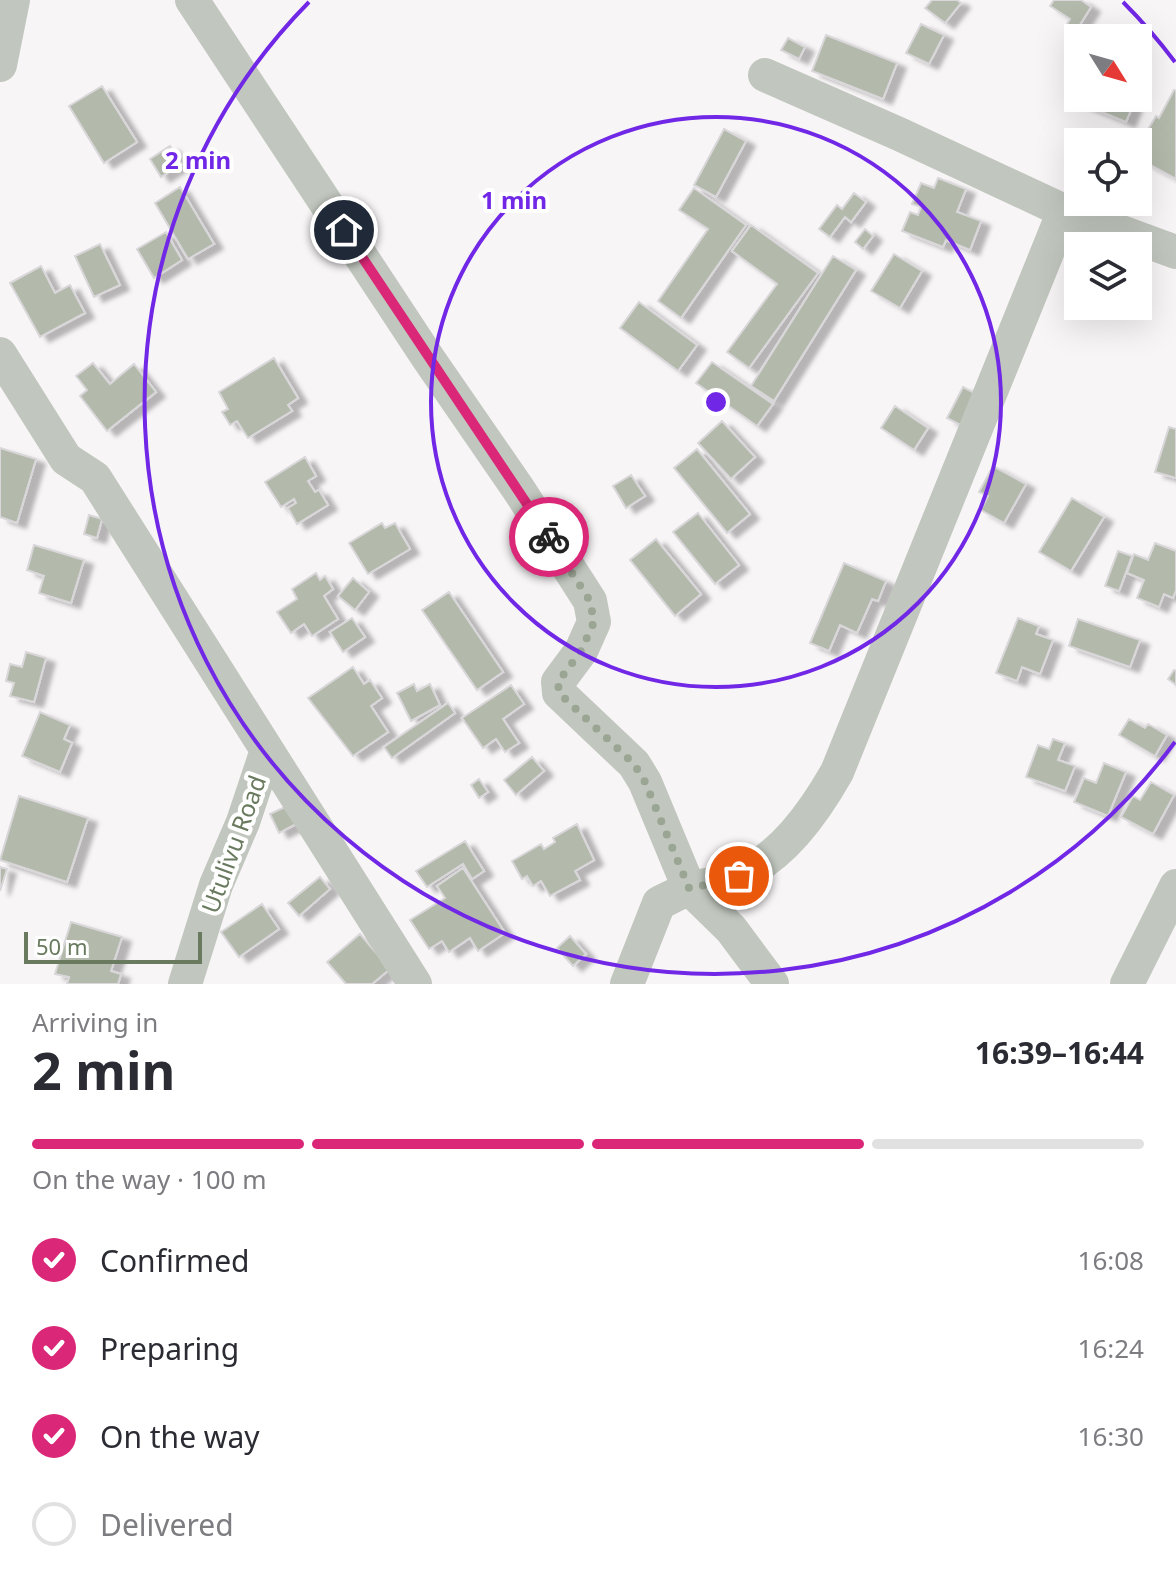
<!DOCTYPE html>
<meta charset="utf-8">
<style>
body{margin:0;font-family:"Noto Sans",sans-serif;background:#f7f7f7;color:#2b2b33;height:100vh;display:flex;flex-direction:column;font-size:30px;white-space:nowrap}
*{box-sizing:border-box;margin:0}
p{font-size:26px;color:#7c7c81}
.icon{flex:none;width:44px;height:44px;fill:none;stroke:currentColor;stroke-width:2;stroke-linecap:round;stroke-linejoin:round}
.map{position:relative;height:984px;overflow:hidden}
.panel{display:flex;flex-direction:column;background:#fff;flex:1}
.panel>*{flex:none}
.needle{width:52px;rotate:127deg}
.fabs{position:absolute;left:1064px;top:24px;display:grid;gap:16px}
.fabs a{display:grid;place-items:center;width:88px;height:88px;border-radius:0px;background:#fff;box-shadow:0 8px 32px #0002;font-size:40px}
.scale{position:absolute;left:24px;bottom:20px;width:178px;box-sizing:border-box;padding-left:8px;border:4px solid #697a5e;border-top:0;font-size:22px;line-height:28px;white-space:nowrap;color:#697a5e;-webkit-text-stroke:6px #fff;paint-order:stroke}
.pin{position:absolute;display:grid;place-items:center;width:68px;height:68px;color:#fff;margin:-34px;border:4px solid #fff;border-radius:50%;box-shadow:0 2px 8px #0007}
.courier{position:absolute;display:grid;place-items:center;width:80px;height:80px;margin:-40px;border:6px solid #db2777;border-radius:50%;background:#fff;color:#222;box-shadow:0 2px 10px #0007}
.overview em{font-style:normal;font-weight:700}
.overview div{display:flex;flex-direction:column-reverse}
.overview{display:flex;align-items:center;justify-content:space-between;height:136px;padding:0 32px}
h1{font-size:52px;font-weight:700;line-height:60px}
.bar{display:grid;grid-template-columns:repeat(4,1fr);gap:12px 8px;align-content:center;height:96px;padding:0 32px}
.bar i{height:10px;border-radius:6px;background:#e1e1e2}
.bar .selected{background:#db2777}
.bar p{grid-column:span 4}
ol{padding:0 32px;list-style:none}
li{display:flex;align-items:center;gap:24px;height:88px}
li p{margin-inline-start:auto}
li .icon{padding:8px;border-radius:50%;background:#db2777;color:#fff;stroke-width:4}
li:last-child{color:#7c7c81}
li i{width:44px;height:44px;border:4px solid #e1e1e2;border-radius:50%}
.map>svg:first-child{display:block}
.building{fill:#b3baac;stroke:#d9d7d9;stroke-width:2;filter:url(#shadow)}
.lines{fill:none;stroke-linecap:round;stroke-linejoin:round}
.minor{stroke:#c1c7be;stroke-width:34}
.done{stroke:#9ba594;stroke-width:8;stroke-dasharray:0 14.4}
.route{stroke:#db2777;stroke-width:10}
.ring{fill:none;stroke:#7127e6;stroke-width:4}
.labels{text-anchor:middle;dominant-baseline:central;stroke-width:8;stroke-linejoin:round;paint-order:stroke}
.street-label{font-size:24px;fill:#697a5e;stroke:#fff}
.centre{fill:#7127e6;stroke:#fff;stroke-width:4}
.ring-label{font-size:24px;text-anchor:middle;font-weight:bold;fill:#7127e6;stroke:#fff;stroke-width:8;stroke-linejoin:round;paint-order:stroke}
</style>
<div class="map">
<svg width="1176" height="984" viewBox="0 0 1176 984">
<defs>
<filter id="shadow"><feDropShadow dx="9" dy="5" stdDeviation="2" flood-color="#0004"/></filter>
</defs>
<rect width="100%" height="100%" fill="#f8f5f7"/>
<path class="building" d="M932,0H957L961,3L945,23L925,8Z
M1054,0H1081L1091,7L1076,31L1066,26L1070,19L1050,6Z
M921,24L944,35L929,64L906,53Z
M826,35L897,63L883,99L812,71Z
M788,38L805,47L799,59L781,50Z
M102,86L137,142L104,163L69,106Z
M1174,90L1176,91V179L1139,159L1149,141L1143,138L1156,116L1159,118Z
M1082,98H1136L1126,122L1080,103Z
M724,129L746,141L716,197L694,185Z
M170,146L181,164L161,177L150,159Z
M938,178L966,189L957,212L981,221L970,250L946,240L943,247L902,231L910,212L918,215L921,207L912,204L921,183L934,188Z
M180,187L214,244L188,259L155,203Z
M694,188L746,225L681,318L658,301L708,229L679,210Z
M854,193L866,202L851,222L845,217L830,237L819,229L837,205L842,209Z
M751,225L818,273L749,368L727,352L777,284L732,251Z
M865,229L873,236L863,249L855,242Z
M166,232L182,260L154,278L137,249Z
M100,244L120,285L94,297L75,256Z
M894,254L922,271L900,308L871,291Z
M833,256L856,270L774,401L751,386Z
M41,266L55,293L70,285L85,313L40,337L10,283Z
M639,302L697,345L678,371L620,328Z
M274,358L298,398L288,405L292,411L248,438L237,421L230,425L222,412L228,409L219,392Z
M712,362L773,404L757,426L696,383Z
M93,363L110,384L134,364L156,392L107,431L80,396L87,390L76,376Z
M963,387L986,399L970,430L947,418Z
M895,406L928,428L914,450L881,428Z
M722,421L755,457L731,479L698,443Z
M1169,427L1176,429V478L1155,472Z
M0,448L36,459L17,523L0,517Z
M697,449L750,514L727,533L674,468Z
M305,457L316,476L308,481L315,492L319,490L328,505L297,524L288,508L296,503L294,499L281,507L265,482Z
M993,466L1026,484L1004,523L981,510L988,496L979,492Z
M631,475L645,496L626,508L613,486Z
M1072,498L1104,517L1071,571L1039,552Z
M698,513L739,565L715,584L673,532Z
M89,515L102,519L97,538L84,534Z
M382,523L385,528L395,523L410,549L368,574L349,543Z
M656,539L701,594L675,616L630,560Z
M1155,543L1176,551V590L1173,598L1164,594L1159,607L1137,598L1144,580L1127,573L1134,554L1148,560Z
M34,545L84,560L71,603L39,593L44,576L27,570Z
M1118,551L1132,556L1119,591L1105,586Z
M844,563L886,581L878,601L872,599L857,633L840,625L829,651L810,643Z
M316,573L320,580L325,576L333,589L324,596L338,619L312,636L304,624L291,633L277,612L297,599L292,589Z
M353,578L369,592L355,610L338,596Z
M449,592L503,672L477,690L422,610Z
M352,618L365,637L343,652L330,632Z
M1018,618L1039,626L1036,634L1053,640L1040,674L1022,667L1017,681L996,673Z
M1078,619L1140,640L1130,667L1069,646Z
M26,652L46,658L34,702L10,696L14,683L6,681L10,664L22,667Z
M353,667L364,684L370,680L382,698L371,706L388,732L353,756L308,698Z
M1174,670L1176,671V685L1168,679Z
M414,684L417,691L430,684L440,705L411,721L397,693Z
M511,685L524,704L503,719L519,743L505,752L496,739L483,748L462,718Z
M448,703L455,713L392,758L384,747Z
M40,712L70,725L64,739L72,743L60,772L22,756Z
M1129,719L1145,728L1148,724L1167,735L1155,756L1119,735Z
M1053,739L1065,743L1058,760L1075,766L1065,791L1026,777L1038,745L1049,749Z
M532,757L544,771L516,795L504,780Z
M1104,763L1126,772L1108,816L1074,802L1084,778L1096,783Z
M479,779L488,792L479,798L471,785Z
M1151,782L1174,795L1153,834L1121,817L1133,796L1140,800Z
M19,796L88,818L67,882L0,860Z
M291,804L300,822L279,833L270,814Z
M577,824L594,860L575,871L580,880L550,896L541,881L533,886L527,876L522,879L512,861L541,844L544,849L555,842L553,838Z
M465,841L484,871L472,879L463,864L427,887L416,871Z
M0,867L7,869L0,891Z
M463,868L505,933L478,951L470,938L449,952L442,941L429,949L410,920L445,898L437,886Z
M320,877L330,889L299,916L288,903Z
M262,904L279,929L239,957L221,932Z
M71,922L122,937L111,971L121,974L118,984H67L69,977L55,974Z
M360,934L390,969L372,984H346L327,962Z
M570,936L586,954L573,966L557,948Z"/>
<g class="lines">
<path class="minor" d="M192,0L428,358L519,490L590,601L594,622L581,651L558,682L559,693L634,764L645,782L689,888L731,929L772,984
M0,65L13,0
M765,75L899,134L1064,211L1176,252
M0,354L66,459L95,478L415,984
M185,984L216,885L243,822L267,750
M627,984L659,903C670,898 681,891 693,888C708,884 722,883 735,878C782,858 813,814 837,772L1064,211
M1127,984L1176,886"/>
</g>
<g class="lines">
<path class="done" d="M549,537L590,601L594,622L581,651L558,682L559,693L634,764L645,782L689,888L723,882L739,876"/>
<path class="route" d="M344,230L549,537"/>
</g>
<g class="ring">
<circle cx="716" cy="402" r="285"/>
<path d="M1175 742A571 571 0 1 1 309 2M1123 2A571 571 0 0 1 1175 62"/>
</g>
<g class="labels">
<g class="street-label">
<text transform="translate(233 844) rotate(-70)">Utulivu Road</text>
</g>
</g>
<circle cx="716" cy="402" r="12" class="centre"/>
<g class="ring-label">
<text x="198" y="169">2 min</text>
<text x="514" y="209">1 min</text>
</g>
</svg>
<div class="fabs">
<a><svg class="needle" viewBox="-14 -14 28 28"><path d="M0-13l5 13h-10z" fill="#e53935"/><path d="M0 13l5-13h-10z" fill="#7c7c81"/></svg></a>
<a><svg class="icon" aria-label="locate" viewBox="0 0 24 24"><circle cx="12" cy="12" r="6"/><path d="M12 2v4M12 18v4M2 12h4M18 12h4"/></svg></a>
<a><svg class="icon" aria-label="layers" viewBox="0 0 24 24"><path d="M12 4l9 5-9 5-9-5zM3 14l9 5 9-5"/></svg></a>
</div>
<div class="scale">50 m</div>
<div class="pin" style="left:739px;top:876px;background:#ea580c"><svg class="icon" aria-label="bag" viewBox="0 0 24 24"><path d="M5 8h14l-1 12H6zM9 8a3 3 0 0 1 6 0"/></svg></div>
<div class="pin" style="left:344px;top:230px;background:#1f2937"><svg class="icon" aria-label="home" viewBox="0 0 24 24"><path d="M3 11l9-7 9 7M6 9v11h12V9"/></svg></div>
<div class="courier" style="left:549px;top:537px"><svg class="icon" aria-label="bike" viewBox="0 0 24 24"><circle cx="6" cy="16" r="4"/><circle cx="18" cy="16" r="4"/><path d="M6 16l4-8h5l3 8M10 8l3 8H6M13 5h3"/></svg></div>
</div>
<section class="panel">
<div class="overview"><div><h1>2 min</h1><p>Arriving in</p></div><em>16:39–16:44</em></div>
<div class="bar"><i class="selected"></i><i class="selected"></i><i class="selected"></i><i></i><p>On the way · 100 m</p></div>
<ol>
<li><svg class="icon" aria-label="check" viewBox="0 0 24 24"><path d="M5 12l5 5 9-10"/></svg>Confirmed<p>16:08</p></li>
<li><svg class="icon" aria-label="check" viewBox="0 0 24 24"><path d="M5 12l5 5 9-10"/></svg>Preparing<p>16:24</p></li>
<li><svg class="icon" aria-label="check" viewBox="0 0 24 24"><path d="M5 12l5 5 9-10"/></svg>On the way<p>16:30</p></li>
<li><i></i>Delivered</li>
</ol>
</section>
